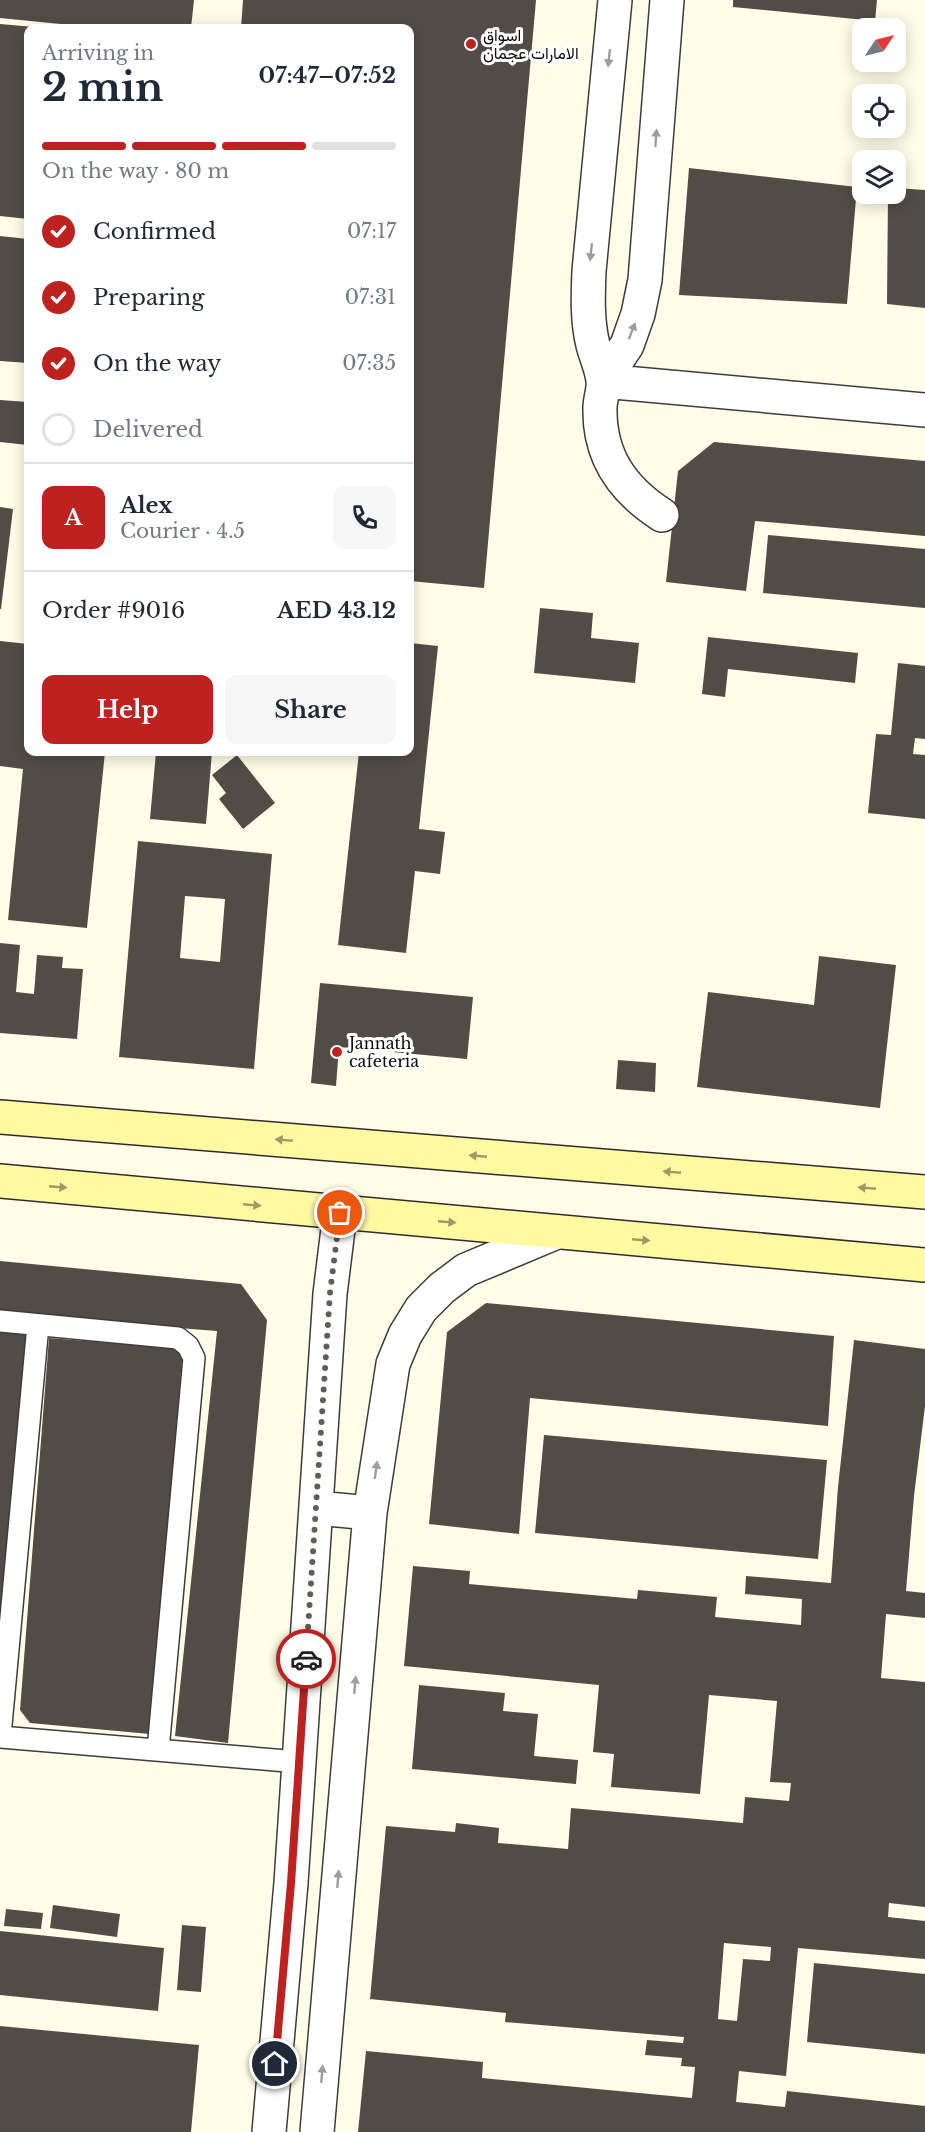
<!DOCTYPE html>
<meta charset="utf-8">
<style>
body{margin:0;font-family:"Libre Baskerville",Vazirmatn,serif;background:#f6f6f7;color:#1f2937;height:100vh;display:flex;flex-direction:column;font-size:22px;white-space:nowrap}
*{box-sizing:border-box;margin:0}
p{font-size:20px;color:#747a83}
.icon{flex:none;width:33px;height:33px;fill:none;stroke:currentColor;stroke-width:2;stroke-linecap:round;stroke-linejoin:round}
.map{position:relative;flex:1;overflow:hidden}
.side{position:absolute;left:24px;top:24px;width:390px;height:732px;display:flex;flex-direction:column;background:#fff;border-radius:12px;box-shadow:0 3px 15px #0003}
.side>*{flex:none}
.needle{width:39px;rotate:55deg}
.controls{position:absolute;left:852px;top:18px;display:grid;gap:12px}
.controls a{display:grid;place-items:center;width:54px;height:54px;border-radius:12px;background:#fff;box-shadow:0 3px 15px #0003;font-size:30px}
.pin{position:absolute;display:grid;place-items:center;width:51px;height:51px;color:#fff;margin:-26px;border:3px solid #fff;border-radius:50%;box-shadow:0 2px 6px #0007}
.courier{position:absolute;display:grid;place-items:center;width:60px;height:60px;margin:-30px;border:4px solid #bd2120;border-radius:50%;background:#fff;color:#222;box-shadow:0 2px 8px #0007}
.head em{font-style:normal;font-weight:700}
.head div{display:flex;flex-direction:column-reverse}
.head{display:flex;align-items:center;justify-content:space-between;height:102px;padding:0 18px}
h1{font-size:39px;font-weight:700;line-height:45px}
.bar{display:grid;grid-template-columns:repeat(4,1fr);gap:9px 6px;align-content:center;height:72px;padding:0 18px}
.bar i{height:8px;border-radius:4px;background:#e0e1e3}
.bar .on{background:#bd2120}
.bar p{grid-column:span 4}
.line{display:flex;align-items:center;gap:15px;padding:0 18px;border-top:2px solid #e0e1e3}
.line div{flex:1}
.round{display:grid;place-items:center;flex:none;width:63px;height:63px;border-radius:12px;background:#f6f6f7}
ol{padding:0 18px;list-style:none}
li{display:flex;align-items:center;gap:18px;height:66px}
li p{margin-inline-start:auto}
li .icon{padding:6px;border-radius:50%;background:#bd2120;color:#fff;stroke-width:4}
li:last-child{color:#747a83}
li i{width:33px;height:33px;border:3px solid #e0e1e3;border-radius:50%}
.action{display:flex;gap:12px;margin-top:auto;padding:12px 18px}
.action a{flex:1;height:69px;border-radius:12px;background:#bd2120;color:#fff;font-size:24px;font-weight:700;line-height:69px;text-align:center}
.action a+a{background:#f6f6f7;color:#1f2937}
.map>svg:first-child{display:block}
.building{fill:#534c46;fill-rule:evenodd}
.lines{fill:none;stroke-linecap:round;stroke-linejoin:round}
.service-casing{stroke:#3d3d3d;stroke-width:24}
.minor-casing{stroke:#3d3d3d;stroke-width:36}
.secondary-casing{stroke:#2c2c2c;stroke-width:36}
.service{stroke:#fff;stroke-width:21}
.minor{stroke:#fff;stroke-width:33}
.secondary{stroke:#fffaa2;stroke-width:33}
.oneway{fill:#9d9d9d}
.oneway2{fill:#9d9a65}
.done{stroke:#605f57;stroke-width:6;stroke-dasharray:0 10.8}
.route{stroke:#bd2120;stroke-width:8}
.poi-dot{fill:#bd2120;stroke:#fff;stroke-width:2}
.labels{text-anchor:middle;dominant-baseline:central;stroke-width:6;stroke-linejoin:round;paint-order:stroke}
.poi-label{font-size:16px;fill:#0a0a0a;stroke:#fff;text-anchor:start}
</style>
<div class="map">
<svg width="925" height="2132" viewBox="0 0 925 2132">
<rect width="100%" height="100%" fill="#fffce7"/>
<path class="building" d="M0,0H194L191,28H101L0,18Z
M243,0H536L484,588L410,581V28H241Z
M733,0H877L875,21L733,7Z
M0,24L34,27V28H28V219L0,216Z
M689,168L857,187L847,304L679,295Z
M896,188L925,190V308L887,304L888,194H896Z
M0,236L28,239V363L0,361Z
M0,400L28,402V445L0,442Z
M714,442L925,461V536L755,521L746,591L666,582L678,471Z
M0,507L13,509L1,609H0Z
M768,535L925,549V608L763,593Z
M540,608L593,613L591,638L639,643L635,683L534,673Z
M708,637L858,653L855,683L728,669L725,697L702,694Z
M0,641L28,644V727L25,750L52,752H105L87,928L8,920L23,769L0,766Z
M410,643L438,646L419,829L445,832L440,874L415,871L406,953L338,945L359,752H410Z
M898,663L925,666V739L915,738L913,754L925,755V819L868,813L876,734L891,735Z
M156,752H212L206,824L150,819Z
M318,752H349L348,756L318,753Z
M237,755L275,803L243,829L219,799L226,793L212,775Z
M138,841L272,854L254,1069L119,1057ZM185,896L225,899L220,962L180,958Z
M0,943L20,945L16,992L34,994L37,955L63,957L62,968L83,969L77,1039L0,1033Z
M819,956L896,965L880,1108L697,1087L708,992L814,1005Z
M320,983L473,997L467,1059L339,1047L336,1086L311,1083Z
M618,1060L656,1063L655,1092L616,1089Z
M0,1261L241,1284L267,1320L228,1743L175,1736L217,1331L0,1314Z
M486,1303L834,1336L828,1426L530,1398L519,1534L429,1524L447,1332Z
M0,1326L27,1328L0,1624Z
M49,1338L183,1349L150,1734L30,1723L20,1710Z
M854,1340L925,1349V1406L914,1496L906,1591L925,1593V1618L886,1614L881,1678L925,1682V1907L889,1903L888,1917L925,1921V1959L798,1948L786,2076L739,2071L736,2102L785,2107L787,2091L925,2106V2132H358L366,2051L483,2062L482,2078L692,2098L695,2067L681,2066L682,2058L645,2055L647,2040L683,2043L684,2037L505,2022L506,2013L370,1999L386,1826L455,1832L456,1823L499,1828L498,1843L568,1849L571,1808L743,1823L745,1797L789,1801L791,1783L770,1782L777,1701L709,1695L700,1794L611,1787L614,1754L593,1752L599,1685L404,1666L413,1566L470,1571L469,1584L637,1599L638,1590L717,1597L715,1617L801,1625L802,1599L745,1594L746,1576L831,1583L838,1487ZM724,1943L771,1947L770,1961L743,1959L737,2021L718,2019Z
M544,1435L827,1460L818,1559L535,1533Z
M419,1685L505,1693L503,1711L538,1714L534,1756L578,1760L576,1784L412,1769Z
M53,1905L120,1914L117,1937L50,1928Z
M6,1909L43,1913L41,1929L4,1926Z
M182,1925L206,1927L201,1992L177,1990Z
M0,1931L164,1948L158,2011L0,1995Z
M814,1963L925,1974V2054L807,2042Z
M0,2026L199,2045L191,2132H0Z"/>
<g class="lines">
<g class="service-casing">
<path id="service" d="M0,1321L178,1338L188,1346L194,1358L158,1750
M0,1736L38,1325
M0,1737L299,1762"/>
</g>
<g class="minor-casing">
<path id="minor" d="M615,0L589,271C588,296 587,321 593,345C596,357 602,369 603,381C604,390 600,399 600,408C599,457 623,490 662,515
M603,381L627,345L638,314L645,280L667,0
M603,381L925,410
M317,1508L370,1513
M269,2132L291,1883L330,1294L340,1213
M317,2132L370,1513L393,1364L405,1335L421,1309L442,1288L466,1270L557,1232"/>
</g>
<g class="secondary-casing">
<path id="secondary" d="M0,1117L925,1192
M0,1181L925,1265"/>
</g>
<use href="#service" class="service"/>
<use href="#minor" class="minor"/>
<use href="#secondary" class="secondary"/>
</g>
<defs><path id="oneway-solid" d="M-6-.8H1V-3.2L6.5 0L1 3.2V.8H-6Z" transform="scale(1.5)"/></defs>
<g class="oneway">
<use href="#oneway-solid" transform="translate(609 58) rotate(96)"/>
<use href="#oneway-solid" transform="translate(656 138) rotate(-86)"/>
<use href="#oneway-solid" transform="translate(591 252) rotate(96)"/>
<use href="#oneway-solid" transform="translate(632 331) rotate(-69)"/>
<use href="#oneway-solid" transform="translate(376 1470) rotate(-82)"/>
<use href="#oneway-solid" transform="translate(355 1685) rotate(-85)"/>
<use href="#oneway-solid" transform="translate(338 1879) rotate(-85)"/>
<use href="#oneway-solid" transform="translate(322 2074) rotate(-85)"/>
</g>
<g class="oneway2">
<use href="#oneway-solid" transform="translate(284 1140) rotate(-175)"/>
<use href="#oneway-solid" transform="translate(478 1156) rotate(-175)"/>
<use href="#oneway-solid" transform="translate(672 1172) rotate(-175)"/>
<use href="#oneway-solid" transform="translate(58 1187) rotate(5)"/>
<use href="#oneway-solid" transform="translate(867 1188) rotate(-175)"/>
<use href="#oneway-solid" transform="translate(252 1205) rotate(5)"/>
<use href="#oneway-solid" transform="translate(447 1222) rotate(5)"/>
<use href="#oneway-solid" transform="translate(641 1240) rotate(5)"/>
</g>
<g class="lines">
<path class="done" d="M306,1659L330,1293L340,1213"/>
<path class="route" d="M275,2064L291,1883L306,1659"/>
</g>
<g class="poi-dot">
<circle cx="471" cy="44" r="6"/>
<circle cx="337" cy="1052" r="6"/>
</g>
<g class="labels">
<g class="poi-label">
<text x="483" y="35">اسواق<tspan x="483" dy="18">الامارات عجمان</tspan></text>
<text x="349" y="1043">Jannath<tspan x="349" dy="18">cafeteria</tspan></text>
</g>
</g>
</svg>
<div class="controls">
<a><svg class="needle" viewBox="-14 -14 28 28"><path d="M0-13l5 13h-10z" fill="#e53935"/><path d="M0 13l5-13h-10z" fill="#747a83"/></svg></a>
<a><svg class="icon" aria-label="locate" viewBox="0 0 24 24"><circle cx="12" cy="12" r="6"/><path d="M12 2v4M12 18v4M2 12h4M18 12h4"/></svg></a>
<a><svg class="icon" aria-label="layers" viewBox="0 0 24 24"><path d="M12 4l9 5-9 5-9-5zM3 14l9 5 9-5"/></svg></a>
</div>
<div class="pin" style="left:340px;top:1213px;background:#ea580c"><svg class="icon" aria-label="bag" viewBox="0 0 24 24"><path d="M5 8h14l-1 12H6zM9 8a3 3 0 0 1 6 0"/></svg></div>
<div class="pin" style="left:275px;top:2064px;background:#1f2937"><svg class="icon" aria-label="home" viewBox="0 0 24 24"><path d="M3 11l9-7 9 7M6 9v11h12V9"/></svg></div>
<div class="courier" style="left:306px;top:1659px"><svg class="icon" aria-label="car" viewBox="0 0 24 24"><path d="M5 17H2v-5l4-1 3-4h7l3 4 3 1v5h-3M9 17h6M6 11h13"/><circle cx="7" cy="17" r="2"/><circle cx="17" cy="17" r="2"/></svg></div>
<section class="side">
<div class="head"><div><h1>2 min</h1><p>Arriving in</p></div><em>07:47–07:52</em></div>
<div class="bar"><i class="on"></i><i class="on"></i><i class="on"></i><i></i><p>On the way · 80 m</p></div>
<ol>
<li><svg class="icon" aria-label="check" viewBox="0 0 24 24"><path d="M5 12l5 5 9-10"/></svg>Confirmed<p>07:17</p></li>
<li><svg class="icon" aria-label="check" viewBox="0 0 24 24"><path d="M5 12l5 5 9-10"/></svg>Preparing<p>07:31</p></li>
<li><svg class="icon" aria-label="check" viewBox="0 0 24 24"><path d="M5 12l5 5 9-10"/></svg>On the way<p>07:35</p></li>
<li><i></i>Delivered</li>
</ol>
<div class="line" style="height:108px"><b class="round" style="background:#bd2120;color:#fff">A</b><div><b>Alex</b><p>Courier · 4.5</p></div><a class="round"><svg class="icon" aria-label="phone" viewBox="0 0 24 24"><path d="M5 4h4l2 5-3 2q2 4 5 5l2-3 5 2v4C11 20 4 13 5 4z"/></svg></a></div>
<div class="line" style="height:78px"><div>Order #9016</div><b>AED 43.12</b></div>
<div class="action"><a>Help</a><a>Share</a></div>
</section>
</div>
